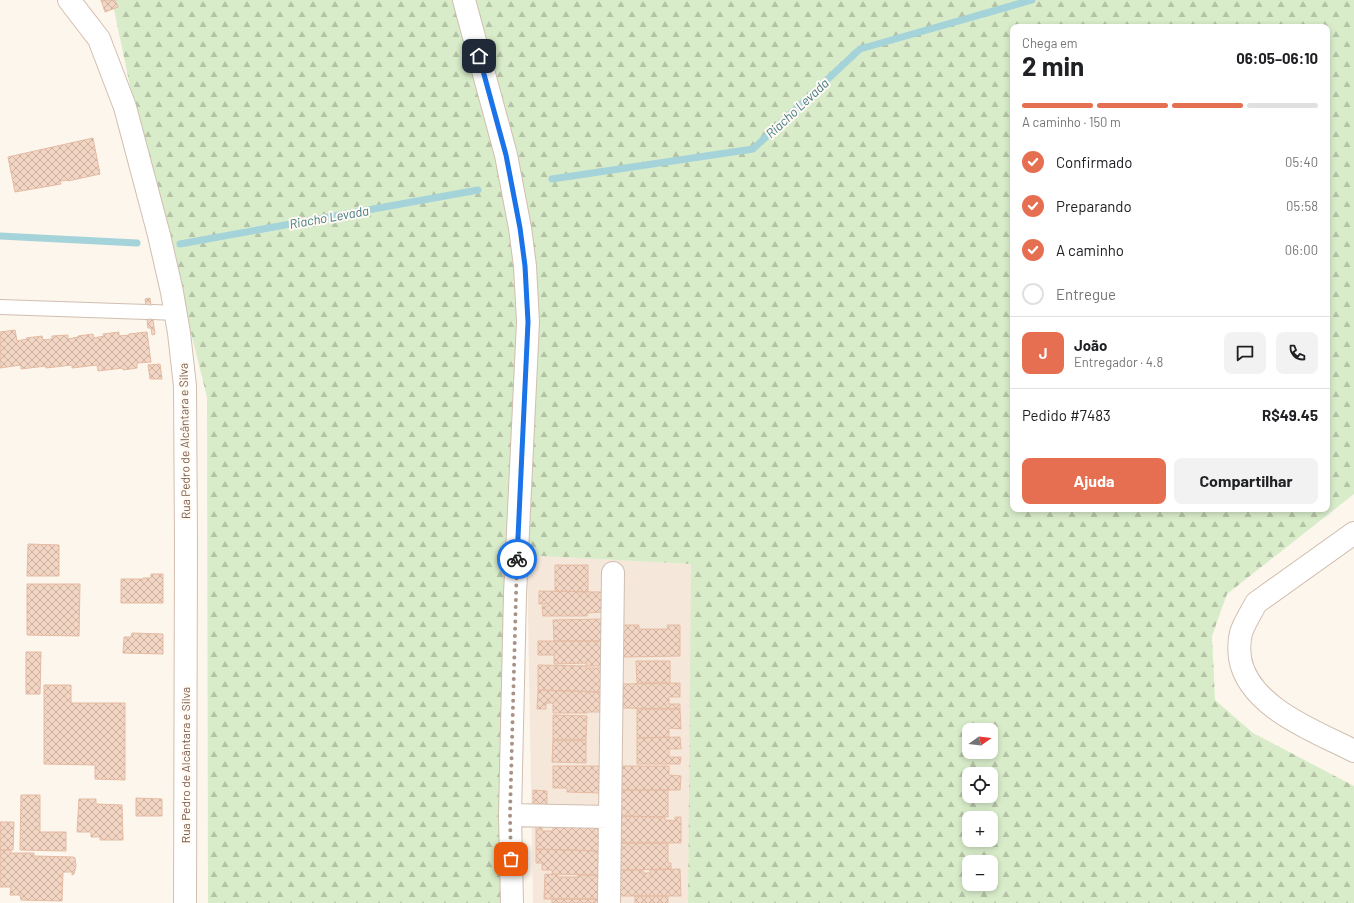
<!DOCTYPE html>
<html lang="pt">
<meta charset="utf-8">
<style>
body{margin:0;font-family:Barlow,sans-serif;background:#f2f2f2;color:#202124;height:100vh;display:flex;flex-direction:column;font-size:15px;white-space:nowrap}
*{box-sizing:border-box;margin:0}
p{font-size:13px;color:#757577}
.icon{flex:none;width:22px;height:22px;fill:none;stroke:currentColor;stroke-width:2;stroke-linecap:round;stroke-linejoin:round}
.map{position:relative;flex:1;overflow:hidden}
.side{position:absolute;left:1010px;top:24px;width:320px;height:488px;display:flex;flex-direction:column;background:#fff;border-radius:8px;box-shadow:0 2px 6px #0003}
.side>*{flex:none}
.needle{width:26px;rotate:76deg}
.controls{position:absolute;left:962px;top:723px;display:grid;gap:8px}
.controls a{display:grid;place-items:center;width:36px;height:36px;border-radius:8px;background:#fff;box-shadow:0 2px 6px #0003;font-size:20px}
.pin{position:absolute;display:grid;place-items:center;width:34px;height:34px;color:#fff;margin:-17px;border-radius:8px;box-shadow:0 2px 6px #0006}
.courier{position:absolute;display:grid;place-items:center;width:40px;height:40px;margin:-20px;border:3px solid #1a73e8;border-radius:50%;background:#fff;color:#222;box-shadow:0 1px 5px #0007}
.headline em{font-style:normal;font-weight:700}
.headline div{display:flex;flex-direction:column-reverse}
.headline{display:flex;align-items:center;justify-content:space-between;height:68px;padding:0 12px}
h1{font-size:26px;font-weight:700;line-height:30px}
.bar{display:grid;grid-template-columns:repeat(4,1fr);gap:6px 4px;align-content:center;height:48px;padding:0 12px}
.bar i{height:5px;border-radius:3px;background:#e0e0e0}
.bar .active{background:#e76f51}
.bar p{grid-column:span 4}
.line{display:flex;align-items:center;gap:10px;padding:0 12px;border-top:1px solid #e0e0e0}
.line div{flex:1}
.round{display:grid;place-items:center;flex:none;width:42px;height:42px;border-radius:8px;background:#f2f2f2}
ol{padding:0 12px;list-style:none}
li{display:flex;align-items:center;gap:12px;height:44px}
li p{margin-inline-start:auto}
li .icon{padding:4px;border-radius:50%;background:#e76f51;color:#fff;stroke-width:4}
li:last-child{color:#757577}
li i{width:22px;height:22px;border:2px solid #e0e0e0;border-radius:50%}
.action{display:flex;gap:8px;margin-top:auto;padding:8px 12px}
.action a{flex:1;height:46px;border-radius:8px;background:#e76f51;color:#fff;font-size:16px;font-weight:700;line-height:46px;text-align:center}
.action a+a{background:#f2f2f2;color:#202124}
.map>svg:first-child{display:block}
.residential{fill:#f5e8da}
.forest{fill:url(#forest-firs);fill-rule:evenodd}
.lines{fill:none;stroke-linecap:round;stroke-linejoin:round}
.stream{stroke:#a5d3da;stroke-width:7}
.building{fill:url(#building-cross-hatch);stroke:#e6bba3}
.service-casing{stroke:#d1beb0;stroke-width:16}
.minor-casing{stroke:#d1beb0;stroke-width:24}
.service{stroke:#fff;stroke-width:14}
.minor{stroke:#fff;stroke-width:22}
.done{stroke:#a89285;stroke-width:4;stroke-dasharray:0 7.2}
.route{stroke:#1a73e8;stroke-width:5}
.labels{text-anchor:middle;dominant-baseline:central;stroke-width:4;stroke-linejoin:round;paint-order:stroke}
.street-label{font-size:12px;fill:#7a5c4d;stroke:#fffaf3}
.water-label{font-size:13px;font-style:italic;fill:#437c86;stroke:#fffaf3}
</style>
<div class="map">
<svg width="1354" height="903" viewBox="0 0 1354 903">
<defs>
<pattern id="forest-firs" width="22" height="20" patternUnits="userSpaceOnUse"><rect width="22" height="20" fill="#d8ecc9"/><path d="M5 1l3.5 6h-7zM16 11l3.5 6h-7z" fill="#b4c2a5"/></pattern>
<pattern id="building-cross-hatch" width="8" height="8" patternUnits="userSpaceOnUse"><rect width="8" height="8" fill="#f3d5c3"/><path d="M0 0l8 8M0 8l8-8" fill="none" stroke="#cab0a1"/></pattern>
</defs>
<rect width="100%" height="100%" fill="#fdf6ec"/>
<path class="residential" d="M527,555L692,564L688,903H533Z"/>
<path class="forest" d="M112,0H1354V494L1227,594L1212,636L1215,700L1253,733L1354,786V903H688L691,564L505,554L501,903H208L207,397L134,105ZM1013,27H1327V509H1013ZM969,730H991V752H969ZM969,774H991V796H969ZM969,818H991V840H969ZM969,862H991V884H969Z"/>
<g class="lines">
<path class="stream" d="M552,179L753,149L860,49L1032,0
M0,236L137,243
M180,244L478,190"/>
</g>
<path class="building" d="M101,0H115L118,7L105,12Z
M93,138L100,174L68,181V180L60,181L61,184L15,192L8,157Z
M150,298L155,334L152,335L151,328H148L147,320H148L145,299Z
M15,330L17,341L27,339L26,338L42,336L43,340L52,339V336L68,335V339L78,337V336L93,334L94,338L104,336L103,334L119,332V336L129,335V334L147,332L151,362L137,363V368L123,370V368L98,371L97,365L72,368V365L46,368V366L21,369V365L0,368V332Z
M160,364L162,379H150L148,365Z
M28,544L59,545V576H27Z
M555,565H588V592L555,591Z
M151,574H163V603H121V579H142V582L143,578H151Z
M27,584H80L79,636L27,635Z
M539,591L602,592V612L587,613V616H543L542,606H548V604H539Z
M602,619V641H554L553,620Z
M623,625H639V629H668L667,625H680V656L623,657Z
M132,633L163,634V654L123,653L124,637H131Z
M538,641H602V666H586V663L554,664V655H538Z
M26,652H41L40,694H26Z
M636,661H670V683H637Z
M538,665L586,666V668H602L601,692L538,690Z
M680,683V697H669V704H680V709L623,708V684Z
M44,685H71V703H125V780L95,779V765L44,764Z
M538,690L601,692V712H587V713H553V703H546V709H537Z
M637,709H680L681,729L669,728V737L637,738Z
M553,715L587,716L586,740H553Z
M680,737L681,749H669V757H681L680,764H637V738Z
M553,740H586V763L552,762Z
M553,766H601V793L567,792V788H553Z
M622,766H669V775L681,776L680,790H621Z
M533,790L547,791V804H533Z
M621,790H668V817L621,816Z
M21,795H40V832H66V851L20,850Z
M136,798L162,799V816H136Z
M79,799H96V804L122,805L123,840H100V837H91V832H77Z
M621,816L664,817L665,820L675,821V817H681V843H621Z
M0,822H14L13,850H0Z
M536,825H542V831H553V827H600V851L536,849Z
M621,843H668V863H671V869L620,870Z
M536,849L600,851V875L552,874V870H542V863H536Z
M0,850H11V853H34V856L73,857L75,858L76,866L74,874L72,875V872H63L62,901L21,900L20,895H10L11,887H0Z
M620,870H643V873H650V870L680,869L681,896H620Z
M545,874L558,875L557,877H578V875H600L599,899H544Z
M635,896H668V903H635Z
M552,899H599V903H552Z"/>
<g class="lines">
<g class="service-casing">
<path id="service" d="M0,307L147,312
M153,312L176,313"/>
</g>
<g class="minor-casing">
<path id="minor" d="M69,0L99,39L125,107L159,235L172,292L179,333L185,386L186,543L185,903
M464,0L506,155L520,228L525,266L528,322L515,594L510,815L512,903
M1354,533L1256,603C1251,613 1244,623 1241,633C1239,641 1239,650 1240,658C1248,707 1315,731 1354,751
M510,815L609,817
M609,903L613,573"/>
</g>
<use href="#service" class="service"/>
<use href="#minor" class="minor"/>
</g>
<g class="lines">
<path class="done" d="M511,859L510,815L517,559"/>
<path class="route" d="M479,56L506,155L520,228L525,266L528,322L517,559"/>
</g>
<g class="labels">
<g class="street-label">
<text transform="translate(184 441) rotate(-91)">Rua Pedro de Alcântara e Silva</text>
<text transform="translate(185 765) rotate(-90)">Rua Pedro de Alcântara e Silva</text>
</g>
<g class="water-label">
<text transform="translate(797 108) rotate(-43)">Riacho Levada</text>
<text transform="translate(329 217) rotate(-10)">Riacho Levada</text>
</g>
</g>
</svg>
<div class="controls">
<a><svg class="needle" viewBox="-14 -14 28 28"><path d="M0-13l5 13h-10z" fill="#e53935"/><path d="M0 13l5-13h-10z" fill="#757577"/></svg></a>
<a><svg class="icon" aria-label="locate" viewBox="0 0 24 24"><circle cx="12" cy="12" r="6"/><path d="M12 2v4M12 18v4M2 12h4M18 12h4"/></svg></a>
<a>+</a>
<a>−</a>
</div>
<div class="pin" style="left:511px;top:859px;background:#ea580c"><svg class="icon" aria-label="bag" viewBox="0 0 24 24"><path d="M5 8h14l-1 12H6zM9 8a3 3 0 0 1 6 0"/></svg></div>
<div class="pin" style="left:479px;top:56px;background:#1f2937"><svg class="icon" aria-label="home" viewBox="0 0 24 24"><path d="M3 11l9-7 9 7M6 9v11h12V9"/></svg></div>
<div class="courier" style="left:517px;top:559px"><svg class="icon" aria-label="bike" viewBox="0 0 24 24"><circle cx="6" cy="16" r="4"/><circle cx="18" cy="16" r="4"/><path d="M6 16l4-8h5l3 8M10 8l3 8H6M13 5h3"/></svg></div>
<section class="side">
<div class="headline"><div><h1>2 min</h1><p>Chega em</p></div><em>06:05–06:10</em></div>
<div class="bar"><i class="active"></i><i class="active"></i><i class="active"></i><i></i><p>A caminho · 150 m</p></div>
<ol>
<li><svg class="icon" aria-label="check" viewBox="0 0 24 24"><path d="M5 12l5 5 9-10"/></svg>Confirmado<p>05:40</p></li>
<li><svg class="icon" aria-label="check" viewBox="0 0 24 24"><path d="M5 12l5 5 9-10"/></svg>Preparando<p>05:58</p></li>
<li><svg class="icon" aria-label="check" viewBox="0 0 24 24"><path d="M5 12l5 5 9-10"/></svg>A caminho<p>06:00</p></li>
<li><i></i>Entregue</li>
</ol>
<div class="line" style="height:72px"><b class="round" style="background:#e76f51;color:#fff">J</b><div><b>João</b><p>Entregador · 4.8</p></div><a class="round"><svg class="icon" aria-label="chat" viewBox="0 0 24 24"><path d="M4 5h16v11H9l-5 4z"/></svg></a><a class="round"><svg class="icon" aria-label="phone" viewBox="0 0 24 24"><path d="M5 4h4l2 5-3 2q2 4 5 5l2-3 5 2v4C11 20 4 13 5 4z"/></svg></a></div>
<div class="line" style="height:52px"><div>Pedido #7483</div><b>R$49.45</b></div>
<div class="action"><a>Ajuda</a><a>Compartilhar</a></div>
</section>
</div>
